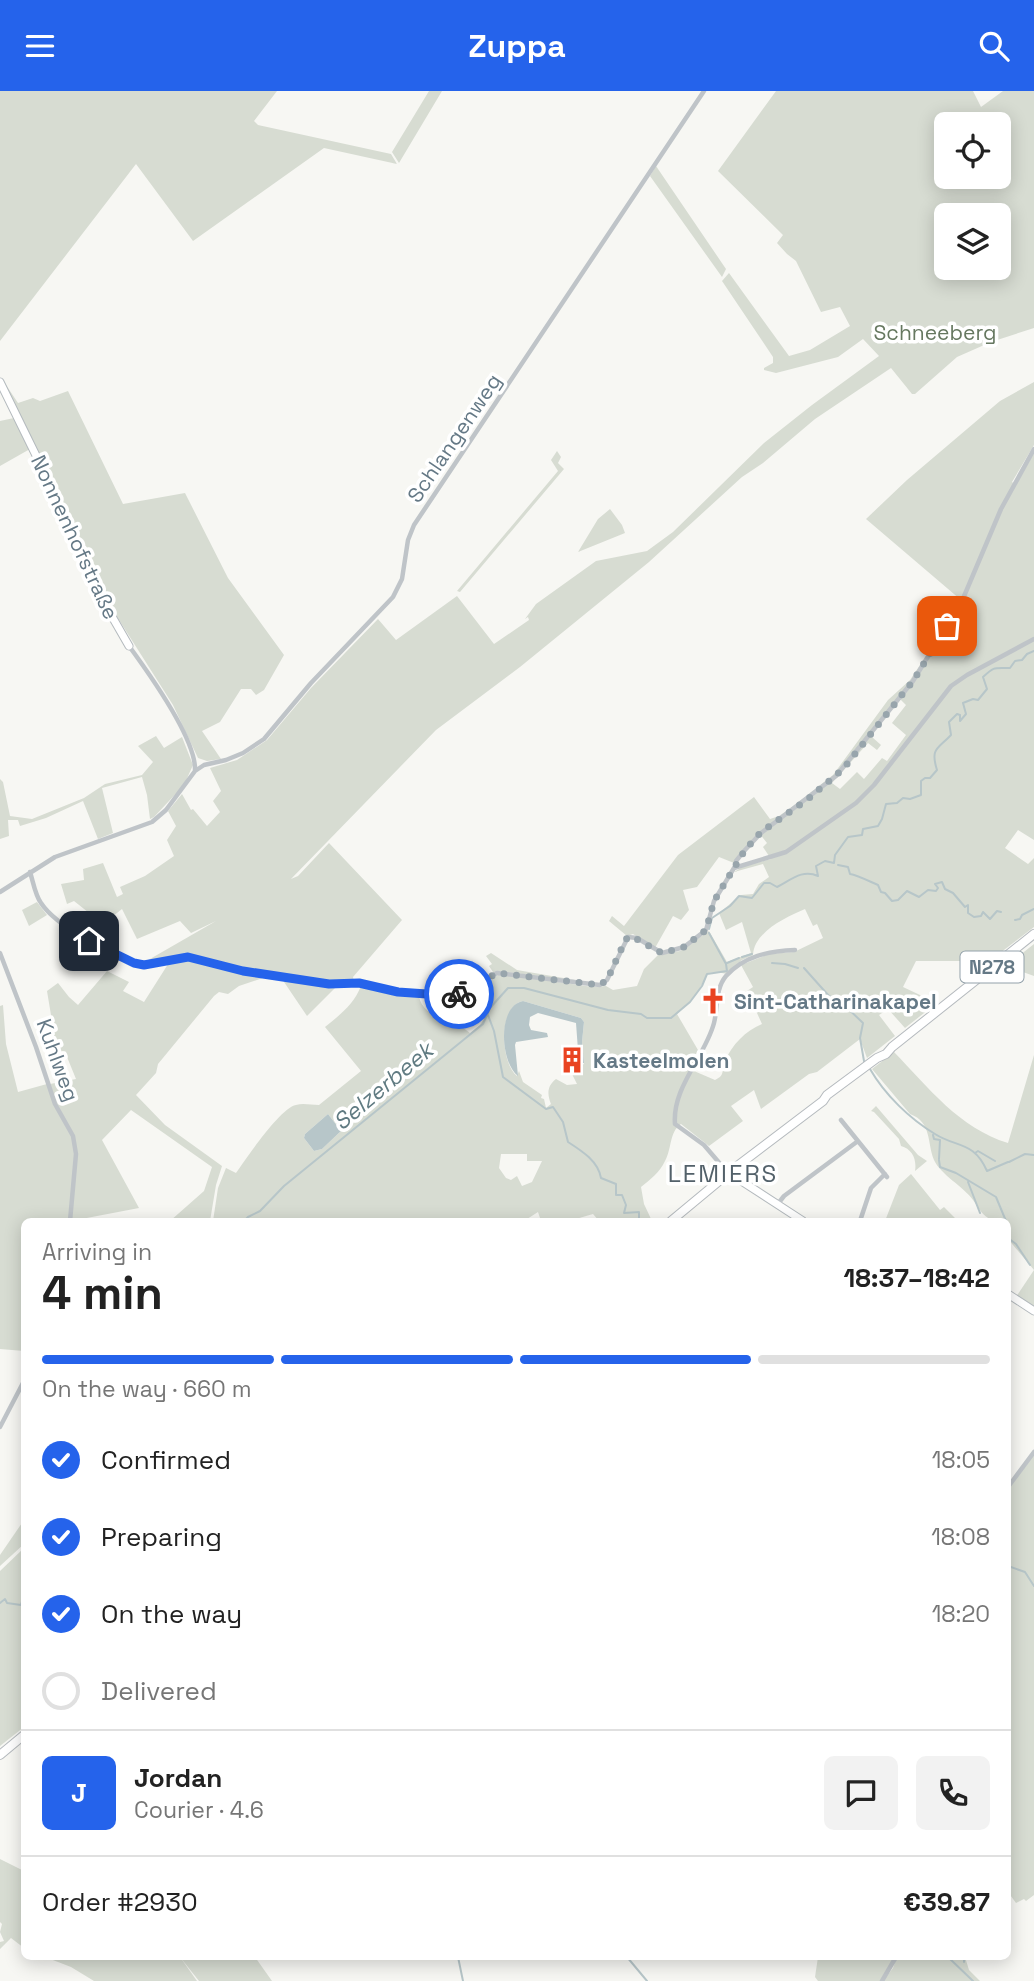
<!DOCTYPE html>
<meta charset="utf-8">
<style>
body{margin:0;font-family:"Space Grotesk",sans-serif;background:#f2f2f2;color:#222;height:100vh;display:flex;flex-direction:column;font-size:26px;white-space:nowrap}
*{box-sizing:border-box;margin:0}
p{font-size:23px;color:#767676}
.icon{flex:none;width:38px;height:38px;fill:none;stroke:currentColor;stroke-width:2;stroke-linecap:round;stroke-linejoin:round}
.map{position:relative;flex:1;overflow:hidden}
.panel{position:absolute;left:21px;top:1127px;width:990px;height:742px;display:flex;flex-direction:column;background:#fff;border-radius:10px;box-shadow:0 4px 18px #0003}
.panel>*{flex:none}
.controls{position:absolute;left:934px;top:21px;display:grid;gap:14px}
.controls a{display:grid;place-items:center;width:77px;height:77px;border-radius:10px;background:#fff;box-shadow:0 4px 18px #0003;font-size:35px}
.pin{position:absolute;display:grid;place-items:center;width:60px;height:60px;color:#fff;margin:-30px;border-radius:14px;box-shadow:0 4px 10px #0006}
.courier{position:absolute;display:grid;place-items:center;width:70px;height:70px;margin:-35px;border:5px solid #2563eb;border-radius:50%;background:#fff;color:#222;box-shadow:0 2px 9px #0007}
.headline em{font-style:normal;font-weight:600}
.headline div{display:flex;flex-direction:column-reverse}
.headline{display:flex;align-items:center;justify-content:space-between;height:119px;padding:0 21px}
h1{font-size:46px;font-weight:600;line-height:52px}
.bar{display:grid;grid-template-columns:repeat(4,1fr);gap:10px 7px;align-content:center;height:84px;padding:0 21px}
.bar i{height:9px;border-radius:5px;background:#e0e0e0}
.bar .selected{background:#2563eb}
.bar p{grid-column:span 4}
.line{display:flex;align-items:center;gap:18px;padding:0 21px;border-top:2px solid #e0e0e0}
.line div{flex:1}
.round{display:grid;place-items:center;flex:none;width:74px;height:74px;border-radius:10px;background:#f2f2f2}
ol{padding:0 21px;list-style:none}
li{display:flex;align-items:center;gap:21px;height:77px}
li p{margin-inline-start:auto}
li .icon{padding:7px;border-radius:50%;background:#2563eb;color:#fff;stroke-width:4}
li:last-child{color:#767676}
li i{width:38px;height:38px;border:4px solid #e0e0e0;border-radius:50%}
header{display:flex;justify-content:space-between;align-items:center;height:91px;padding:0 21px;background:#2563eb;color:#fff;font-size:32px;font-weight:600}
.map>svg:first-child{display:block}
.green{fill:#d7dcd2;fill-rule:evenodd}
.water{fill:#b7c6c9}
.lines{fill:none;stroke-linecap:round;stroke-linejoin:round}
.stream{stroke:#b7c6c9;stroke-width:2}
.secondary-casing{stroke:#b4babe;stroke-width:9}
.primary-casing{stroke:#b5babe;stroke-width:10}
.street{stroke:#bfc4c8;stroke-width:4.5}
.secondary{stroke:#fff;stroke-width:7}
.primary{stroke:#fff;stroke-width:8}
.done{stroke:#98a5ac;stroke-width:7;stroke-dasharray:0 12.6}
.route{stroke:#2563eb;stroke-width:9}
.labels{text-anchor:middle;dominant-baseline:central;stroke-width:7;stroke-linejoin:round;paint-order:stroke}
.shield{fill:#fff;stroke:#93a1aa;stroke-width:2}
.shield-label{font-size:19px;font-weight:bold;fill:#657986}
.park-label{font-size:21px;fill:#667860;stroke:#fff}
.street-label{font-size:21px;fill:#657986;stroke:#fff}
.poi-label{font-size:21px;font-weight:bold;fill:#657986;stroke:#fff;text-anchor:start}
.water-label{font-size:23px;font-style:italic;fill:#607b82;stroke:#fff}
.quarter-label{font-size:24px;letter-spacing:2px;fill:#53616a;stroke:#fff}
</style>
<header><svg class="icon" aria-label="menu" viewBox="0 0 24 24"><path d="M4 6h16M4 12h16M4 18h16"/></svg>Zuppa<svg class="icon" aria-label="search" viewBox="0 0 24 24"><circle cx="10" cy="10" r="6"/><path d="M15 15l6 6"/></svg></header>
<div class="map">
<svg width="1034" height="1890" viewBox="0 0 1034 1890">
<rect width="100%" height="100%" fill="#f7f7f3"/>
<path class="green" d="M0,0H277L254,30L258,34L391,63L397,73L324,57L193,150L136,73L0,250Z
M429,0H442L399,72L392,61Z
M776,0H973L981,16L1003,0H1034V237L991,251L957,266L915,303H912L891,277L815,328L763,372L742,386L649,471L520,576L436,639L291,788L298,785L329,752L402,829L353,886L354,891H327L299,887L243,877L189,864L143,872L216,830L191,842L180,830L137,848L122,818L103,833L74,810L67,813L61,793L84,789L83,778L103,772L117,806L123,803L120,796L145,785L174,765L167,749L176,735L168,720L182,703L191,719L193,718L207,735L220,721L213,710L221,700L210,677L237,669L267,649L311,597L378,528L396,549L457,505L494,553L529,529L528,526L525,528L536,513L596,470L647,460L673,441L764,352L812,314L879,265L863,248L838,266L776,282L764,279V277L773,272V266L722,190L729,182L789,265L810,259L850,235L840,216L821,221L796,170L787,163L777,152L783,144L718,80ZM947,33H999V86H947ZM947,124H999V177H947Z
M656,75L726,178L722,186L650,85Z
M1034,291V354L1012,391L1016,394L1034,362V749L1018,739L1005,757L1028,773L1034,767V836L983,875L976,870H916L903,896L920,904L933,915L905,937L888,918L879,924L895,945L867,967L860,948L817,981L809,983L761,1018L754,999L731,1015L743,1030L709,1055L681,1033C669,1041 672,1058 665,1070C660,1081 650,1089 641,1096L644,1113L652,1130H599L593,1123L569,1130H541L538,1121L524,1130H213L218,1097L226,1077L236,1082C246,1068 280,1017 296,1014C303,1012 311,1014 319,1014L361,980L325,936C340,924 354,913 361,895L389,902L419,905C421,918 431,923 443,927L446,923L448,907H457L500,883L593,896L606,895L613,899L637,895L644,878L658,864L680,860L709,840L727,871L751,862L742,831L726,839L719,822L741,804L753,803L759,793L769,786L763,773L734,781L744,775L771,768L763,756L767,752L759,742L734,772L719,766L697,796L683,799L689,819L681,829L673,825L655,857L633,843L627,845L609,830L612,825L624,835L678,764L754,706L770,728L779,725L792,716L833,684L888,609L910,589L922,571L913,588L864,649L866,650L874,640L872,646L881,654L877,659L868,652L832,692L840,698L857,681L864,688L882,667L887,670L906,644L892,632L906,614L900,608L928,570L925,568L961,509L866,428L907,389L1000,310ZM805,818L813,835L817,833L823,847L794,861L769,863L741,874L753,896L747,900L762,933C745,940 732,954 725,970C721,979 726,984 715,989L694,980V967L698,959L677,923L696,904L708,882L717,881L727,883L742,869L753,864C754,841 786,826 805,818ZM523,910L581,927L584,931L582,951L584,973L570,979L577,993L567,994L556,988C547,995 547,1003 551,1013L546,1017L544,1008L541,1007L542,1004L523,991L519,980L517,985C500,971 498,915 523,910ZM471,916L486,924L480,934L470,942L458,933ZM328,1023L341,1040L322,1058L314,1060L304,1047L305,1043ZM501,1063H527V1070H542L532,1091L522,1095L517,1085L511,1089L506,1087L499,1077Z
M1,293L6,294L18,312L33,307L40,310L68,300L123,413L185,402L228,487L284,564L264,599L256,604L251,598H241L220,631L202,640L221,668L207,670L198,667L173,614L93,488L36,356Z
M14,327L30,358L0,375V330Z
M557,360L561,366L558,372L564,378L460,501L457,500L558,380L551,369Z
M610,418L622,434L625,442L578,461L598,428Z
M156,645L164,657L182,646L193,674L184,694L154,726L150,728L147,704L142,686L102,697L113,742L98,748L83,710L46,727L20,735L18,729H8L9,745L0,748V688L3,691L10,725L32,728L84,707L105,693L142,684L153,671L138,655Z
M37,811L47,824L29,835L22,819Z
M1034,853V885L1006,875Z
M491,862L517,879L581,890L506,881H493L489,875L492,873L486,865Z
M187,867L266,886L239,895L228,903L219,901L214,905L158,973L156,982L136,1004L165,1034L222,1075L216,1094L210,1130H170L204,1100L212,1076L131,1019L102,1049L139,1117L71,1130L75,1047L55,1010L50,993L76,988L65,961L45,954L53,936L47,900L58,892L69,906L78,914L107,880L129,891L123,900L144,911L170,870Z
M282,888L337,895L307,925Z
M3,914L6,953L18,1001L47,993L71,1040L75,1063L69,1130H24V1260L0,1258V915Z
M894,961C929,997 959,1037 1008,1052L1034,964V1217L1016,1206L1034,1179L1008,1148V1130C1002,1130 997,1131 992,1129C982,1125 979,1117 973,1109C964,1096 940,1083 934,1069C927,1052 932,1031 910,1023L872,978Z
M876,1015L918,1064L927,1070L915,1080C917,1068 912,1058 901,1055L899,1048L874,1021L871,1020Z
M911,1083L940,1119L944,1116L958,1130H885L899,1094Z
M1034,1361V1804L1026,1810L1024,1808L1016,1812L1008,1801V1397Z
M24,1429V1453L0,1475V1464Z
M24,1457V1636L0,1655V1480Z
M0,1768L24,1780V1857L11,1847L0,1858V1851L4,1850L0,1841L2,1833L0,1831Z
M45,1866H255L272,1890H199L180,1866L197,1890H94L71,1876Z
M818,1866L879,1867L894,1866L881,1890H818L815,1886Z
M897,1866H965L969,1879L980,1890H883L893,1877Z"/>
<path class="water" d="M523,910L581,927L584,931L582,951L584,972L579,973L576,932L538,922L530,926L529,934L531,939L547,942L548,946L516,951L515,954L518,985C500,971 497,915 523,910Z
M328,1023L341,1040L322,1058L314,1060L304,1047L305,1043Z"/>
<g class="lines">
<path class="stream" d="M838,774L848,776L850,783C857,784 871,791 878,794L881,801L885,802L892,810L898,809L907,800L919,806L928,799L936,800L938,797L935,793L942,791L945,798L953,802L965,816L968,814V822L974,826L981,825L983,821L990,828L997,820L1001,821
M1015,829L1020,828L1022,824L1034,818
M709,838L712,827L730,815L739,805L752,807L764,792H770L777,796C792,788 803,778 818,785L816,775L825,770L834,772L835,764L848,746L862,744L863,738L878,735L882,728L886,713L897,712L903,707L910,708L921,704V690L925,687H930L937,679C930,657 938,658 951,644L949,631L957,623L960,624V630L966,623L963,612L973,608L978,609L987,598L983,586C995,575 994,577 1010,577L1015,570L1022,569L1027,563L1034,560
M742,866L752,863
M727,872L739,867
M772,872L785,873L798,877
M804,877L829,905L841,911L863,932L860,947L864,970
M488,924L494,940L503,986L546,1018L553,1016L563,1031L568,1051C582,1060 598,1070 601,1087L616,1093V1104H622L626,1114L624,1122L639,1121V1130
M870,978C885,1004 910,1028 935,1043C957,1057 974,1050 987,1080L1008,1071
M933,1044L934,1048L940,1049L939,1068
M975,1062L978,1060L995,1070
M939,1069L940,1076L956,1082L996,1106L1006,1130
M1009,1071L1025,1063L1034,1064
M968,1091L980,1122
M244,1130L248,1126L260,1120L284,1095L483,933L490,917L508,897H524L608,919L641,923L647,927H671L690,911L702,895L707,883L727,880L726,873L709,842
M1008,1147L1016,1153L1030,1174
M1008,1475L1025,1481L1034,1495
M0,1512L5,1508L7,1512L21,1514L24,1503
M458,1866L463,1890
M627,1866L647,1890
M948,1866L973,1890
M964,1871V1866"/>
<g class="secondary-casing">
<path id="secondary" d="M0,291L52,397L91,489L129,555
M729,1082L803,1130
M1008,1203L1034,1220"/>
</g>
<g class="primary-casing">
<path id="primary" d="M671,1130L736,1076L823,1010L827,1004L877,967L886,963L892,956L1034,843
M0,1664L24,1644"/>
</g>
<path class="street" d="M129,555C148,581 196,648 195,679
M736,776V770L745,759L761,742L836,685L913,590L962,510L1001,418L1034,358
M30,781C33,790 35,804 41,812C56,835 113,866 140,873L148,874L188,866L243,880L329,893L359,892L398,901L441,904L461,902L497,882L600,894L607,889L628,846L637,847L662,862L684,856L706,839L714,810L734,777L786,761L856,712L874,694L951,595L967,584L1034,548
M0,801L55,766L152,731L166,719L195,680L204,674L226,669L243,662L264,648L311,592L393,506L402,488L408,449L414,434L704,0
M0,862L36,956L55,1013L73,1045L76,1063L70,1130
M841,1029L887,1086
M728,1082L704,1054L675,1033C672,996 705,966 714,932C718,917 715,898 726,885C744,865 769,860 795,859
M777,1114L784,1105L858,1050
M860,1130L871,1097L885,1083
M0,1336L24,1290
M1008,1396L1034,1361
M882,1890L896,1866"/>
<use href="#secondary" class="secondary"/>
<use href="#primary" class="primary"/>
</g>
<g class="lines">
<path class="done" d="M459,903L497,882L600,894L607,889L626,848L631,845L662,862L684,856L706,839L714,810L745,759L761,741L808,708L843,678L913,590L947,535"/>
<path class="route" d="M89,850L134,872L144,874L188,866L243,880L329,893L359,892L398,901L441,904L459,903"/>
</g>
<defs>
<g id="church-bare" transform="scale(2.1)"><path d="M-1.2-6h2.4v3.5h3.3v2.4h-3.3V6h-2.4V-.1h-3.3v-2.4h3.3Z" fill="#e94321" stroke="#fff" stroke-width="2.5" paint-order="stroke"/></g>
<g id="building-bare" transform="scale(2.1)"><path d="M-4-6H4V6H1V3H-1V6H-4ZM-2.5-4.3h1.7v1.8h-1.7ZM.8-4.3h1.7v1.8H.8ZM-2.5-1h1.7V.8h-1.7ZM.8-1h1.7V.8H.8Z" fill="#e94321" stroke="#fff" stroke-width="2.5" paint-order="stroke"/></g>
</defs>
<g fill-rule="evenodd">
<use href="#church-bare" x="713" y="910"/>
<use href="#building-bare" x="572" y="969"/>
</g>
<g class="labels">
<rect class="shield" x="960.5" y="860.5" width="63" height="31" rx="5"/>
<g class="shield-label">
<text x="992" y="876">N278</text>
</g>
<g class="park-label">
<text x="935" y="241">Schneeberg</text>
</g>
<g class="street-label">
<text transform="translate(454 347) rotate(-56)">Schlangenweg</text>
<text transform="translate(75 446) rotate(65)">Nonnenhofstraße</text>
<text transform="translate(58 969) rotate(70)">Kuhlweg</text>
</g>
<g class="poi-label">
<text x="734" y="910">Sint-Catharinakapel</text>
<text x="593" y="969">Kasteelmolen</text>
</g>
<g class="water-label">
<text transform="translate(383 995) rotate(-40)">Selzerbeek</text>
</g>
<g class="quarter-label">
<text x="723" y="1082">LEMIERS</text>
</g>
</g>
</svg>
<div class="controls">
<a><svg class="icon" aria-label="locate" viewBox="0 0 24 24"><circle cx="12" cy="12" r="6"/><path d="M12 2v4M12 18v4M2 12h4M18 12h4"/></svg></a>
<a><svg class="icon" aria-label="layers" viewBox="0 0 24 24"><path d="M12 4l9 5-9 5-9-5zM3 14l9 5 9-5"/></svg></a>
</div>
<div class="pin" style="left:947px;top:535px;background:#ea580c"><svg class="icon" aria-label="bag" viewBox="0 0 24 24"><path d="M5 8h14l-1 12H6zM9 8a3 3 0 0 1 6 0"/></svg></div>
<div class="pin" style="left:89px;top:850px;background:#1f2937"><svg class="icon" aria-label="home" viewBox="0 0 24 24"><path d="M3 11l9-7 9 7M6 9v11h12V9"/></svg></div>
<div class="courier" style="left:459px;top:903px"><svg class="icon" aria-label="bike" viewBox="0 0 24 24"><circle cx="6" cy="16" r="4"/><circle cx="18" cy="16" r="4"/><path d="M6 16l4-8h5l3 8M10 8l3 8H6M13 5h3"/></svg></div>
<section class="panel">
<div class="headline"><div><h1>4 min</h1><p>Arriving in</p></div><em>18:37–18:42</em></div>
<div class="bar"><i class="selected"></i><i class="selected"></i><i class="selected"></i><i></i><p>On the way · 660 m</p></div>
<ol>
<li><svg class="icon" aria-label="check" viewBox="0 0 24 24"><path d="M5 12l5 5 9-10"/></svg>Confirmed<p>18:05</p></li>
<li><svg class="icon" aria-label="check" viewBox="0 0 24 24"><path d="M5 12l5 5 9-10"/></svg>Preparing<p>18:08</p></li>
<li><svg class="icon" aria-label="check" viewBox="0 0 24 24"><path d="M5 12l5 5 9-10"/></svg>On the way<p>18:20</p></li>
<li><i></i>Delivered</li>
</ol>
<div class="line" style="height:126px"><b class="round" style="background:#2563eb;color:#fff">J</b><div><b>Jordan</b><p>Courier · 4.6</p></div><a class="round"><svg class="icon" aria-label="chat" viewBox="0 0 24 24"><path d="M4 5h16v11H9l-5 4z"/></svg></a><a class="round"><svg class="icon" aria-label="phone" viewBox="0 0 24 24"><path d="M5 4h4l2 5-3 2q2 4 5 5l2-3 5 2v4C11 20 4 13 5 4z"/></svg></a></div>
<div class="line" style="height:91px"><div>Order #2930</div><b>€39.87</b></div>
</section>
</div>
